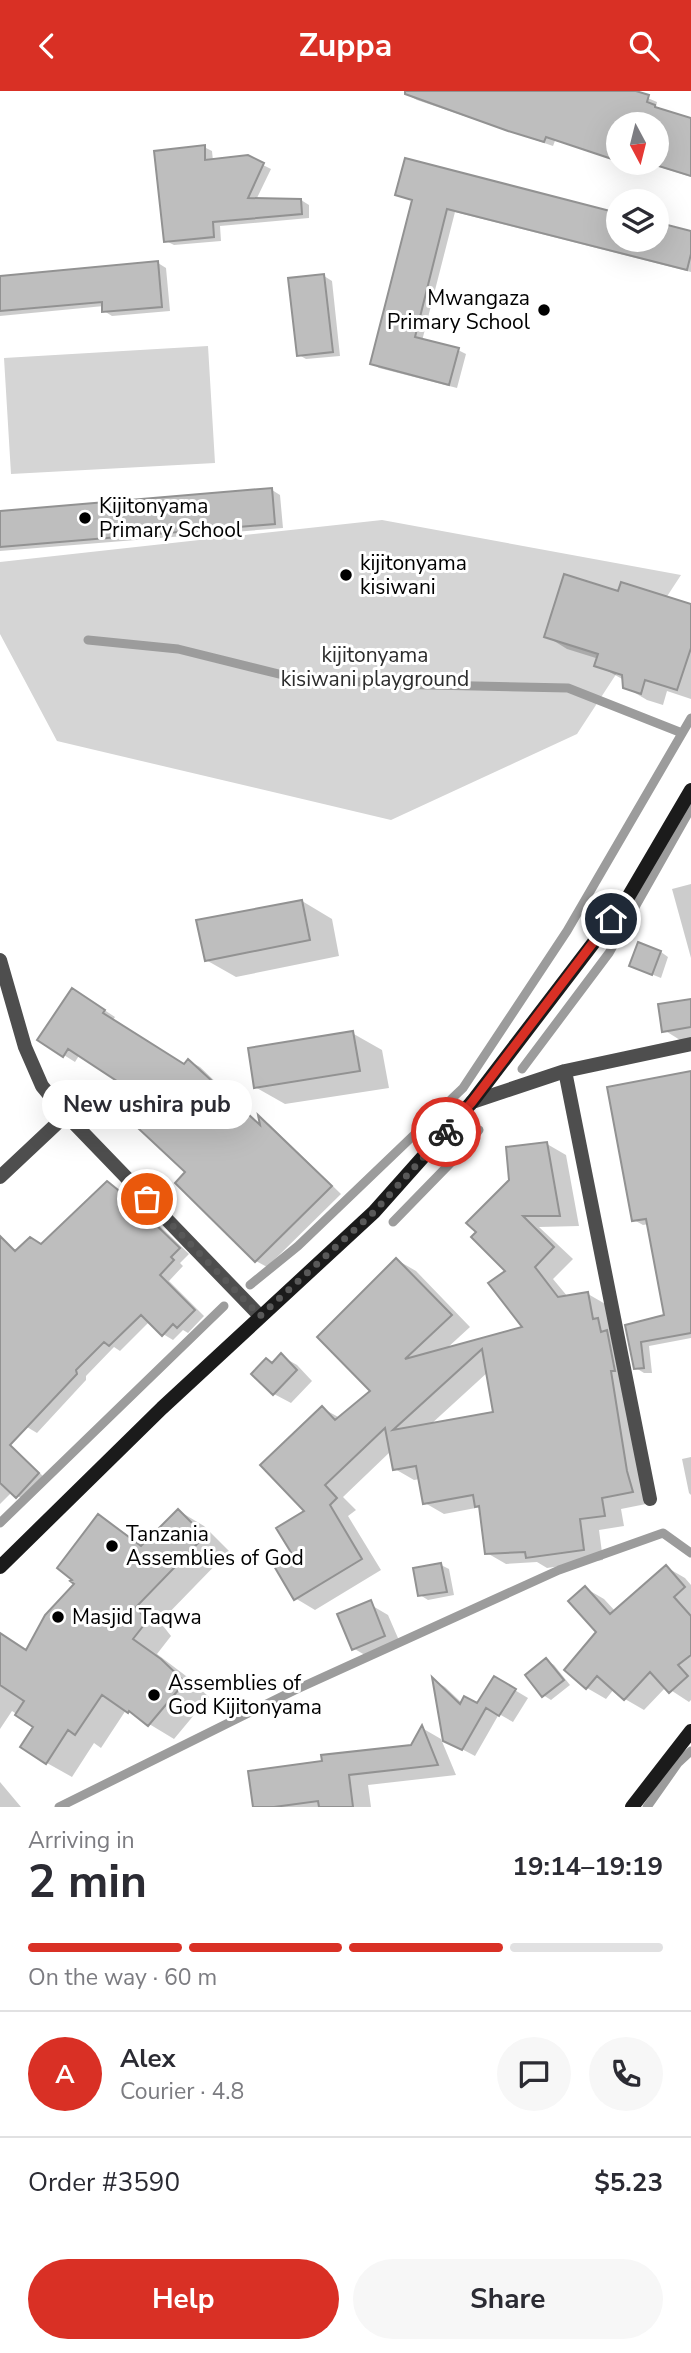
<!DOCTYPE html>
<meta charset="utf-8">
<style>
body{margin:0;font-family:"Nunito Sans",sans-serif;background:#f7f7f7;color:#2b2b33;height:100vh;display:flex;flex-direction:column;font-size:26px;white-space:nowrap}
*{box-sizing:border-box;margin:0}
p{font-size:23px;color:#7c7c81}
.icon{flex:none;width:38px;height:38px;fill:none;stroke:currentColor;stroke-width:2;stroke-linecap:round;stroke-linejoin:round}
.map{position:relative;height:1716px;overflow:hidden}
.drawer{display:flex;flex-direction:column;background:#fff;flex:1}
.drawer>*{flex:none}
.needle{width:46px;rotate:173deg}
.tools{position:absolute;left:606px;top:21px;display:grid;gap:14px}
.tools a{display:grid;place-items:center;width:63px;height:63px;border-radius:50%;background:#fff;box-shadow:0 7px 28px #0002;font-size:35px}
.pin{position:absolute;display:grid;place-items:center;width:60px;height:60px;color:#fff;margin:-30px;border:4px solid #fff;border-radius:50%;box-shadow:0 2px 7px #0007}
.courier{position:absolute;display:grid;place-items:center;width:70px;height:70px;margin:-35px;border:5px solid #d93025;border-radius:50%;background:#fff;color:#222;box-shadow:0 2px 9px #0007}
.bubble{position:absolute;height:49px;border-radius:24px;background:#fff;box-shadow:0 7px 28px #0002;font-size:23px;font-weight:700;line-height:49px;text-align:center}
.head em{font-style:normal;font-weight:700}
.head div{display:flex;flex-direction:column-reverse}
.head{display:flex;align-items:center;justify-content:space-between;height:119px;padding:0 28px}
h1{font-size:46px;font-weight:700;line-height:52px}
.bar{display:grid;grid-template-columns:repeat(4,1fr);gap:10px 7px;align-content:center;height:84px;padding:0 28px}
.bar i{height:9px;border-radius:5px;background:#e1e1e2}
.bar .active{background:#d93025}
.bar p{grid-column:span 4}
.line{display:flex;align-items:center;gap:18px;padding:0 28px;border-top:2px solid #e1e1e2}
.line div{flex:1}
.round{display:grid;place-items:center;flex:none;width:74px;height:74px;border-radius:37px;background:#f7f7f7}
.primary-button{display:flex;gap:14px;margin-top:auto;padding:14px 28px}
.primary-button a{flex:1;height:80px;border-radius:42px;background:#d93025;color:#fff;font-size:28px;font-weight:700;line-height:80px;text-align:center}
.primary-button a+a{background:#f7f7f7;color:#2b2b33}
header{display:flex;justify-content:space-between;align-items:center;height:91px;padding:0 28px;background:#d93025;color:#fff;font-size:32px;font-weight:700}
.map>svg:first-child{display:block}
.green{fill:#d5d5d5}
.shadow{fill:#0003;fill-rule:evenodd}
.lines{fill:none;stroke-linecap:round;stroke-linejoin:round}
.stream{stroke:#9c9c9c;stroke-width:9}
.building{fill:#bebebe;stroke:#929292;stroke-width:2;fill-rule:evenodd}
.street{stroke:#4e4e4e;stroke-width:14}
.secondary{stroke:#1b1b1b;stroke-width:14}
.done{stroke:#595959;stroke-width:7;stroke-dasharray:0 12.6}
.route{stroke:#d93025;stroke-width:9}
.poi-dot{fill:#000;stroke:#fff;stroke-width:2.5}
.labels{text-anchor:middle;dominant-baseline:central;stroke-width:6;stroke-linejoin:round;paint-order:stroke}
.poi-label{font-size:21px;fill:#000;stroke:#fff;text-anchor:start}
.park-label{font-size:21px;fill:#2c2c2c;stroke:#fff}
</style>
<header><svg class="icon" aria-label="back" viewBox="0 0 24 24"><path d="M15 5l-7 7 7 7"/></svg>Zuppa<svg class="icon" aria-label="search" viewBox="0 0 24 24"><circle cx="10" cy="10" r="6"/><path d="M15 15l6 6"/></svg></header>
<div class="map">
<svg width="691" height="1716" viewBox="0 0 691 1716">
<rect width="100%" height="100%" fill="#fff"/>
<path class="green" d="M208,255L215,372L11,383L4,267Z
M382,429L681,484L577,643L391,729L57,650L0,543V471Z"/>
<path class="shadow" d="M406,0H631L657,11L656,16L662,20L691,29V86L647,72L645,79L621,72H656V33H618V71L591,60L562,32L553,55L417,9L408,4Z
M204,56L212,60L213,70L263,74L271,78L256,109H301L309,114V127L220,135L221,150L174,154L166,150Z
M397,103L618,149H656L691,142V181L455,121L422,250L458,259L466,263L457,297L379,277L372,272L414,110Z
M158,172L166,177L170,220L112,225L104,220V215L0,225V186Z
M324,185L332,190L340,265L306,268L299,264Z
M272,399L280,404L283,437L0,460V422Z
M619,502L691,515V608L667,600L663,614L647,609L625,596L624,589L597,574L599,568L567,558L546,545Z
M691,793V867L672,798Z
M302,810L332,828L339,865L236,886L206,869Z
M661,861L668,866L661,887L631,875Z
M83,905L115,926L113,929L184,975L189,970L200,976L261,1034L260,1028L269,1033L341,1103L267,1176L256,1170L177,1092L188,1081L144,1005L80,963L75,971L40,949Z
M691,910V947L680,949L664,939Z
M352,942L382,959L389,997L285,1013L255,996Z
M691,983V1247L649,1255L652,1282H644L636,1277L627,1236L666,1225L649,1133L643,1134L634,1129Z
M547,1053L566,1064L579,1135L539,1136L573,1168L553,1188L568,1206L588,1203L607,1214L651,1412L621,1418L624,1435L599,1439L603,1469L547,1477L537,1471L506,1473L487,1462L481,1416L444,1423L425,1412L420,1388L414,1389L395,1378L391,1360L343,1406L356,1419L348,1425L381,1479L315,1519L295,1507V1464L307,1421L322,1317L340,1327L373,1300L397,1169L416,1180L470,1236L446,1258L525,1237L508,1180L474,1146ZM488,1281L495,1322L430,1334Z
M117,1098L139,1115L189,1163L180,1172L183,1175L169,1190L204,1225L188,1242L183,1239L173,1249L163,1243L150,1230L120,1260L114,1256L86,1285V1289L37,1342L27,1336L0,1312V1152L17,1161L42,1155Z
M281,1265L297,1274L312,1290L291,1312L274,1303L254,1283L273,1273Z
M9,1355L17,1360L46,1388L25,1410L12,1401L0,1413V1365Z
M691,1366V1404L689,1402L682,1368Z
M179,1420L204,1435L229,1460L160,1531L171,1545L157,1563L186,1585L209,1606L174,1648L126,1619L101,1657L94,1652L72,1686L47,1672L36,1636L12,1620L0,1638V1543L27,1560L76,1493L99,1425L144,1455Z
M441,1474L449,1478L454,1504L428,1509L420,1504Z
M666,1476L685,1487L691,1494V1609L689,1611L666,1596L644,1619L625,1608L614,1598L606,1608L587,1597L566,1579L598,1541L585,1497L604,1508L616,1521Z
M371,1514L388,1524L401,1554L370,1567L353,1557Z
M546,1569L554,1574L570,1594L551,1609L543,1604Z
M495,1587L528,1607L513,1631L499,1623L475,1665L458,1656L435,1590L445,1596L462,1612L478,1614Z
M422,1637L441,1648L456,1684L368,1694L371,1716H254L250,1682L324,1672L412,1655Z
M0,1691L21,1716H0Z"/>
<g class="lines">
<path class="stream" d="M88,549L178,558L287,585L384,593L568,597L682,642
M522,978L609,862L691,717
M393,1131L469,1053L479,1039
M250,1194L298,1155L463,997L567,840L691,627
M0,1432L224,1215
M59,1716L295,1599L559,1479L663,1442L691,1462
M647,1716L678,1672L691,1660"/>
</g>
<path class="building" d="M405,0H636L649,4L647,11L655,14V16L691,27V85L649,72H656V33H618V70L546,46L544,51L508,40L405,3Z
M205,54V69L248,64L264,72L248,107L301,108L302,123L213,131L214,146L164,151L154,60Z
M405,67L618,122V149H656V131L691,140V163L687,179L447,118L415,246L459,257L449,294L370,273L412,109L395,104Z
M158,170L162,216L102,221V211L0,220V185Z
M324,183L333,261L297,265L288,187Z
M272,397L275,433L0,456V420Z
M564,483L618,500L621,491L691,513V557L677,599L645,589L641,603L623,597L622,584L594,575L598,563L544,546Z
M302,809L310,849L205,870L196,829Z
M638,851L661,860L652,884L629,875Z
M72,897L105,919L103,922L184,973L188,968L260,1034L258,1024L332,1095L255,1171L175,1092L185,1081L124,1024L141,1006L68,958L63,966L37,949Z
M691,908V936L662,941L658,913Z
M353,940L360,980L254,997L248,957Z
M691,980V1242L641,1251L644,1277L634,1278L625,1234L664,1224L646,1128L632,1130L607,996Z
M547,1051L560,1125H523L554,1156L535,1176L558,1206L588,1201L593,1228L598,1227L601,1241L607,1239L615,1280H611L627,1380L633,1401L602,1407L605,1425L580,1428L584,1459L526,1467L525,1461L485,1463L479,1415L475,1416L473,1404L423,1413L416,1375L393,1379L385,1337L325,1394L337,1407L330,1414L362,1468L294,1509L274,1475L292,1463L276,1437L304,1420L260,1374L322,1315L335,1329L370,1300L317,1246L396,1167L452,1224L405,1268L522,1236L488,1192L505,1180L471,1146L476,1141L466,1132L509,1089L506,1056ZM482,1258L493,1321L393,1339Z
M107,1090L128,1107L180,1157L171,1166L174,1169L160,1184L195,1219L177,1237L173,1233L162,1245L141,1224L109,1255L104,1251L76,1279L77,1283L10,1354L39,1382L16,1407L0,1392V1145L15,1160L30,1146L41,1153Z
M281,1262L297,1279L273,1304L251,1283L266,1267L272,1272Z
M178,1418L205,1445L136,1516L147,1530L133,1548L161,1568L185,1591L148,1635L129,1620L128,1622L102,1604L75,1644L68,1639L46,1673L20,1656L33,1636L15,1624L24,1610L0,1594V1542L26,1559L45,1524L74,1493L70,1490L72,1489L57,1477L98,1423L141,1455Z
M441,1472L447,1501L418,1505L413,1477Z
M666,1474L685,1496L674,1506L691,1525V1564L678,1574L688,1585L669,1602L650,1581L624,1609L597,1585L586,1598L564,1579L596,1541L568,1510L585,1495L610,1523Z
M371,1509L385,1545L352,1559L337,1523Z
M546,1567L564,1589L542,1606L525,1584Z
M494,1585L516,1598L499,1625L486,1617L462,1659L443,1650L432,1586L460,1613L464,1605L477,1612Z
M422,1634L438,1674L349,1684L353,1716H319L318,1710L274,1716H253L248,1680L322,1670L321,1664L411,1654Z"/>
<g class="lines">
<path class="street" d="M0,869L25,956L42,995L66,1024L260,1225
M565,980L650,1408
M472,1011L565,980L691,953
M0,1086L66,1024"/>
<path class="secondary" d="M0,1476L162,1317L374,1121L472,1011L627,808L691,699
M632,1716L691,1640"/>
</g>
<g class="lines">
<path class="done" d="M147,1108L260,1225L374,1121L446,1041"/>
<path class="route" d="M446,1041L472,1011L611,828"/>
</g>
<g class="poi-dot">
<circle cx="544" cy="219" r="7"/>
<circle cx="85" cy="427" r="7"/>
<circle cx="346" cy="484" r="7"/>
<circle cx="112" cy="1455" r="7"/>
<circle cx="58" cy="1526" r="7"/>
<circle cx="154" cy="1604" r="7"/>
</g>
<g class="labels">
<g class="poi-label">
<text x="530" y="207" text-anchor="end">Mwangaza<tspan x="530" dy="24">Primary School</tspan></text>
<text x="99" y="415">Kijitonyama<tspan x="99" dy="24">Primary School</tspan></text>
<text x="360" y="472">kijitonyama<tspan x="360" dy="24">kisiwani</tspan></text>
<text x="126" y="1443">Tanzania<tspan x="126" dy="24">Assemblies of God</tspan></text>
<text x="72" y="1526">Masjid Taqwa</text>
<text x="168" y="1592">Assemblies of<tspan x="168" dy="24">God Kijitonyama</tspan></text>
</g>
<g class="park-label">
<text x="375" y="564">kijitonyama<tspan x="375" dy="24">kisiwani playground</tspan></text>
</g>
</g>
</svg>
<div class="tools">
<a><svg class="needle" viewBox="-14 -14 28 28"><path d="M0-13l5 13h-10z" fill="#e53935"/><path d="M0 13l5-13h-10z" fill="#7c7c81"/></svg></a>
<a><svg class="icon" aria-label="layers" viewBox="0 0 24 24"><path d="M12 4l9 5-9 5-9-5zM3 14l9 5 9-5"/></svg></a>
</div>
<div class="pin" style="left:147px;top:1108px;background:#ea580c"><svg class="icon" aria-label="bag" viewBox="0 0 24 24"><path d="M5 8h14l-1 12H6zM9 8a3 3 0 0 1 6 0"/></svg></div>
<div class="pin" style="left:611px;top:828px;background:#1f2937"><svg class="icon" aria-label="home" viewBox="0 0 24 24"><path d="M3 11l9-7 9 7M6 9v11h12V9"/></svg></div>
<div class="courier" style="left:446px;top:1041px"><svg class="icon" aria-label="bike" viewBox="0 0 24 24"><circle cx="6" cy="16" r="4"/><circle cx="18" cy="16" r="4"/><path d="M6 16l4-8h5l3 8M10 8l3 8H6M13 5h3"/></svg></div>
<div class="bubble" style="left:42px;top:989px;width:210px">New ushira pub</div>
</div>
<section class="drawer">
<div class="head"><div><h1>2 min</h1><p>Arriving in</p></div><em>19:14–19:19</em></div>
<div class="bar"><i class="active"></i><i class="active"></i><i class="active"></i><i></i><p>On the way · 60 m</p></div>
<div class="line" style="height:126px"><b class="round" style="background:#d93025;color:#fff">A</b><div><b>Alex</b><p>Courier · 4.8</p></div><a class="round"><svg class="icon" aria-label="chat" viewBox="0 0 24 24"><path d="M4 5h16v11H9l-5 4z"/></svg></a><a class="round"><svg class="icon" aria-label="phone" viewBox="0 0 24 24"><path d="M5 4h4l2 5-3 2q2 4 5 5l2-3 5 2v4C11 20 4 13 5 4z"/></svg></a></div>
<div class="line" style="height:91px"><div>Order #3590</div><b>$5.23</b></div>
<div class="primary-button"><a>Help</a><a>Share</a></div>
</section>
